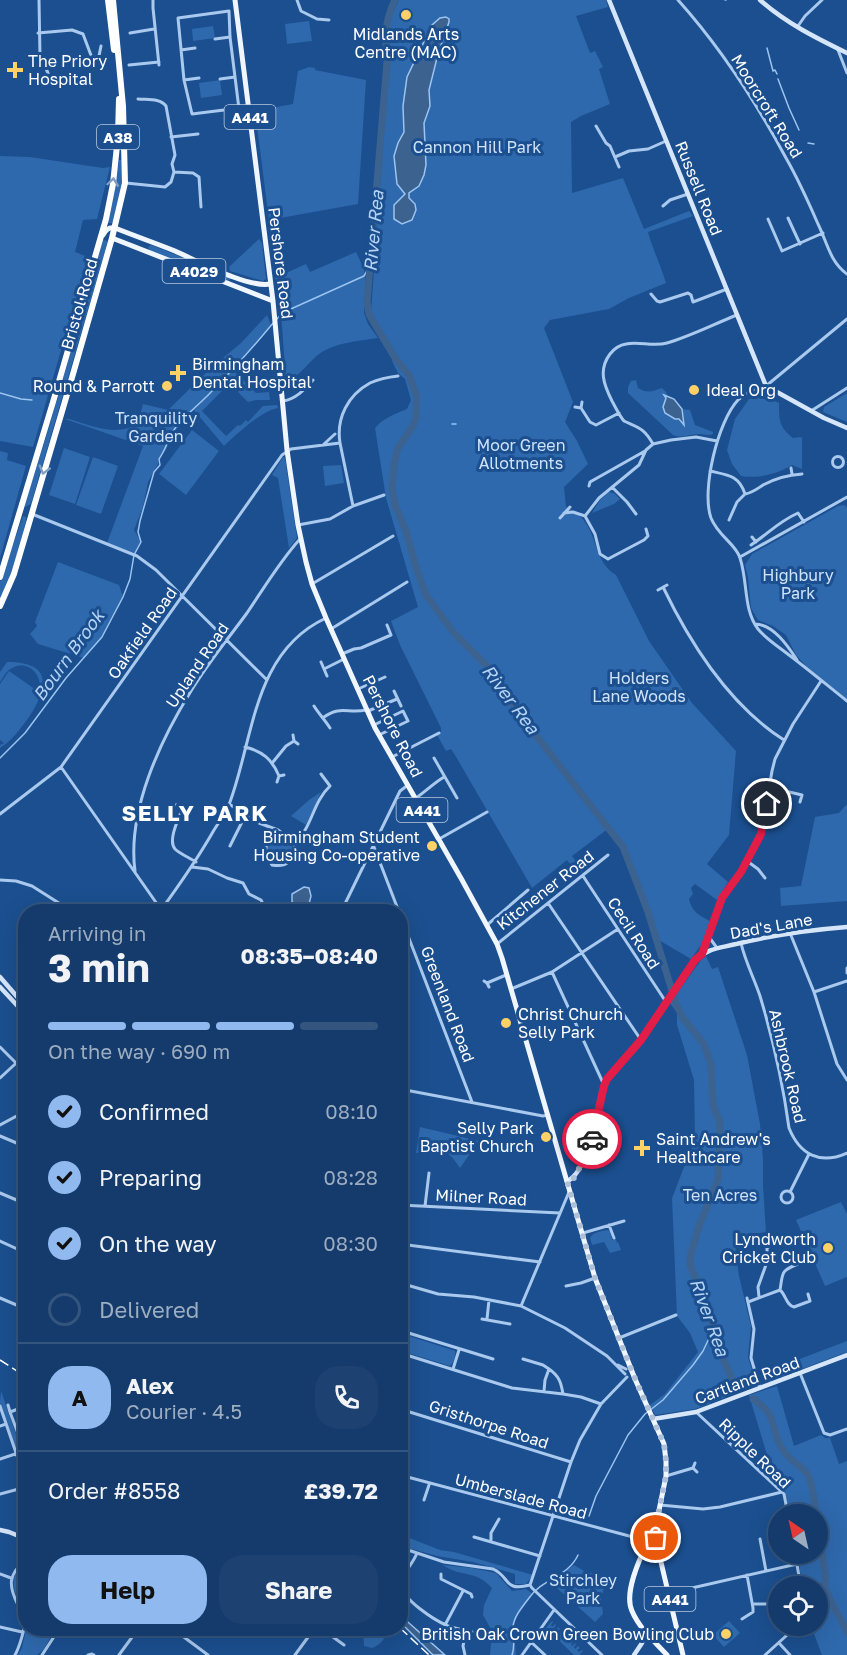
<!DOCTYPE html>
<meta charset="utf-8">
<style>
body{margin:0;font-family:"Golos Text",sans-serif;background:#1d4271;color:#f1f3f6;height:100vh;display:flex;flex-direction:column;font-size:22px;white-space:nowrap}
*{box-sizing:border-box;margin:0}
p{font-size:20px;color:#9dadc1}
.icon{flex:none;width:33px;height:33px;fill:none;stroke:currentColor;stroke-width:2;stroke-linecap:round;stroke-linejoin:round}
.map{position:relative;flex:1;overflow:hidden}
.drawer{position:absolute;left:18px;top:904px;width:390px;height:732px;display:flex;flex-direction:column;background:#143b6b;border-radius:24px;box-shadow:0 6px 24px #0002,0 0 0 2px #33557e}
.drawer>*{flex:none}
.needle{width:39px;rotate:326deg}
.buttons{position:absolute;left:768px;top:1504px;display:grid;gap:12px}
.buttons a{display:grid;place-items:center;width:60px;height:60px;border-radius:50%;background:#143b6b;box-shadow:0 6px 24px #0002,0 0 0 2px #33557e;font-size:30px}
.pin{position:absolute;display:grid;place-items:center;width:51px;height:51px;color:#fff;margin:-26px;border:3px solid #fff;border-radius:50%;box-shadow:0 2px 6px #0007}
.courier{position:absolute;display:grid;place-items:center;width:60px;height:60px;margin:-30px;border:4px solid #e11d48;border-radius:50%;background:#fff;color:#222;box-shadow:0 2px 8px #0007}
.head em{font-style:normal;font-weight:700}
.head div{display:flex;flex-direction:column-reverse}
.head{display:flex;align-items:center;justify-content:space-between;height:102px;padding:0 30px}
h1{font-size:39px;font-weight:700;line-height:45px}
.bar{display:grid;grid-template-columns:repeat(4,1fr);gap:9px 6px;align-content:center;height:72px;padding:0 30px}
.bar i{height:8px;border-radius:4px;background:#33557e}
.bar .selected{background:#90b9f0}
.bar p{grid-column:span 4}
.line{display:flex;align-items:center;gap:15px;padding:0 30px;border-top:2px solid #33557e}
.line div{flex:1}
.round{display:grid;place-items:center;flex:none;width:63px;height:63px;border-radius:24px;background:#1d4271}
ol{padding:0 30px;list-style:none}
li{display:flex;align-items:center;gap:18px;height:66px}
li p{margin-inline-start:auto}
li .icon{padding:6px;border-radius:50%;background:#90b9f0;color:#111;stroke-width:4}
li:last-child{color:#9dadc1}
li i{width:33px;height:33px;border:3px solid #33557e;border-radius:50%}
.primary-button{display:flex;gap:12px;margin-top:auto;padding:12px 30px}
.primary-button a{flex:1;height:69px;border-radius:24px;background:#90b9f0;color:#111;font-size:24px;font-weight:700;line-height:69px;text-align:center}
.primary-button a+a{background:#1d4271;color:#f1f3f6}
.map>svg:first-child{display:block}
.green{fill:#2e69ad}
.water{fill:#3c6290;stroke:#9cc4f0;stroke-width:1.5}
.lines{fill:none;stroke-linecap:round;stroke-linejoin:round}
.stream{stroke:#9cc4f0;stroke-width:1.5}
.river{stroke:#3c6290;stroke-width:7}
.street{stroke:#a9c9ee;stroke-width:3}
.secondary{stroke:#d6e6fa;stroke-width:4.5}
.primary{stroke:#f0f6ff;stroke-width:5}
.highway{stroke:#fff;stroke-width:6}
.rail{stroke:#fff;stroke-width:1.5;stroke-dasharray:10 4.5;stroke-linecap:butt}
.oneway{stroke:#829ec1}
.done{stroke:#afc1d8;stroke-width:6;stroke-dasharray:0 10.8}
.route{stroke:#e11d48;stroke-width:8}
.poi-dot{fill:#ffd166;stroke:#1b4f8f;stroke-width:2}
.labels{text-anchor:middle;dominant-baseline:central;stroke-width:6;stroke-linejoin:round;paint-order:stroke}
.shield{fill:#1b4f8f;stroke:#bbcadd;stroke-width:1.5}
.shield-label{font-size:15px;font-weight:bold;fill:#fff}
.poi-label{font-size:16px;fill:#fff;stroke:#1b4f8f;text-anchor:start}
.street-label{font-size:16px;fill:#fff;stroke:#1b4f8f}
.park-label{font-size:16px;fill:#cfe3fa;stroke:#1b4f8f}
.water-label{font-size:18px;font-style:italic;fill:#b5d3f5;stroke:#1b4f8f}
.district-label{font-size:22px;font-weight:bold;letter-spacing:1.5px;fill:#fff;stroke:#1b4f8f}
</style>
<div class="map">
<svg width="847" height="1655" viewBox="0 0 847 1655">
<rect width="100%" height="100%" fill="#1b4f8f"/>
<path class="green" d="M399,0H606L608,7L576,16L590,53L595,51L603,67L599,69L610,104L581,116L571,122L572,193L623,178L644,229L689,211L693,216L648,232C653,250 661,266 666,283L629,298L609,309L550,320L544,328L573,402L565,422L577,441L588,464L564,487L566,507C573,511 580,515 585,522C598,540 595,562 616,575L649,641L692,703L736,751L729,835L707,864L728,882L717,900L695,884L691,888L693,894L689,899C693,914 699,914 711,922L703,942L691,959L657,939L648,912L623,847L609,828L572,856L583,871L578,875L567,860L532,888L455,755L451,749L446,751L437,735L441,732V728L400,645L391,621L418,607L386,498L375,428C383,418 395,414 407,409L411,400L405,379L398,373L392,361L396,356L373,320L371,312L389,62C387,33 386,26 399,0Z
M309,21L312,41L287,44L285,24Z
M213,26L215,38L193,41L192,29Z
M309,67L315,68V70L366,80L358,204L269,220L255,111L293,104L298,71Z
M220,80L222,95L201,98L199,83Z
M0,156L30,157L103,168L110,167L97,219L83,220L75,252L88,257L33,447L0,441Z
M119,160H121L123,161L122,185L114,223H107L115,189Z
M259,239L262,243L266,279L263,281L230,271L229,267Z
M103,240L108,241L31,504L25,507L24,506L48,431Z
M151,245L230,276L231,279L228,281L150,251L148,247Z
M356,252L364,269L366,288L364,313L368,324L378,338C360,341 338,342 322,352C308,361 303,375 286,381L282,326L275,278L306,264L310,272Z
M267,315L271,325L233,370L256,393L269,392L270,400H256L248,402L238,392L240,389L232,381L202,411L226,436L238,425L240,426L246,420L248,422L263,406L277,405L278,408C261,411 237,434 224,446L194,410L173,433L166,450L158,459V464L148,482L143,507L134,530L141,542L135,553L107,543L143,446L65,419H69C90,425 118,438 138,423L143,404L168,410L212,367L241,343Z
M636,380L638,388C648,394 652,391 662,388L666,392L668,396L664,395L666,398L665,402L682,424H684L682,409L690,410L695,425L713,432V434C708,436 704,434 699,434C689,434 682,439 673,435L628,393V387L631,381Z
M847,393V422L823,412L824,407Z
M765,397L779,403C779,420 779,427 793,438L802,437V469L792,465C777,474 758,479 741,476L732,464L727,450L735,419L749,399Z
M192,430L219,451L186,495L159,474Z
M64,448L90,457L75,504L49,495Z
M0,451L8,453L7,460L26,466L0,558Z
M93,457L118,466L101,514L76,505Z
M283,457L285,458L297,538L289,548L278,478L272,475Z
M341,465L344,483L325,486L323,466Z
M609,492L614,493L620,499L614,504L592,513L600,500Z
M845,505L847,508V700L806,666L796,655L786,635L773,626L758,620L751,608L748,577L745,565L752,554L838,506Z
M23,516L26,517V521L12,573L0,601V582Z
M58,562L119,585L123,597L102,637L84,658L38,644L30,634L37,626L35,622Z
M7,662C52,662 49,686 29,717C21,728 12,741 0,748V745L4,743L0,740V684L9,671L39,692C44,674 26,657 9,670C5,673 3,678 0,682V672Z
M321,792L306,825L291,816L309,800Z
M847,804V901L781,906L780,888L801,886L815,817L839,813Z
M277,831L283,834L293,848L291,858C283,866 271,865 267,853L270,835Z
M706,956L712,969L718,967L747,1055L760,1124L763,1159V1185L766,1232L734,1237L739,1276L751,1326L748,1357L756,1382L754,1386L695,1409L655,1415L650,1405L665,1394L698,1352L690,1333L677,1316L672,1198L695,1139L694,1080L677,1025V1013L670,1003L701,960Z
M420,1127L479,1141L460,1168C444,1144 442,1151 416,1153Z
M841,1202L847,1214V1277L825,1286L796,1220Z
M608,1230L610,1232L612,1240L616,1239L617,1243L618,1242L621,1250L610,1253L604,1242L592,1245L590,1238C593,1232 601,1231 608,1230Z
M406,1335L455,1351C456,1356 454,1362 450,1366L401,1351V1340L404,1336Z
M847,1341V1352L770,1381C764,1381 761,1380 760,1374Z
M777,1386L794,1446L821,1435L825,1438H830L839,1464L847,1461V1655H822L811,1626H818V1587H803L797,1554H818V1515H790L785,1492L758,1465L767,1455L749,1395Z
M1,1391L21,1449L16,1451L0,1403Z
M401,1525L409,1526L407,1537L440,1550L454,1552L533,1575L526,1584H515V1574L473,1562L437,1556L412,1549L410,1553L401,1552Z
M25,1563V1616C18,1594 3,1582 25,1563Z
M443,1565L472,1568L496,1573L512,1591L526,1589L533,1594L518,1615L513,1625L516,1655H490L492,1631L483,1615L484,1605L492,1588C475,1569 461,1578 443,1565Z
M574,1565L584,1571L607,1578L601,1598L603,1614L595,1622L550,1582Z
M552,1621L553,1622L551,1625L552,1627L555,1624L556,1625L554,1628L556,1630L558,1627L560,1629L557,1632L559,1633L562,1631L563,1632L561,1635L562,1636L565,1634L566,1635L564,1638L565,1639L568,1637L570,1639L568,1642L572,1640L573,1642L571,1644L572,1646L575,1643L576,1644L574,1647L575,1649L578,1646L580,1648L577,1650L579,1652L582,1650L583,1651L580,1654L581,1655H574L546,1628Z
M729,1621L740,1633L724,1647L713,1635Z
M26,1629H55L44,1649L37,1655H18L22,1648Z
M363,1629H386C387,1638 380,1645 372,1648L364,1646Z"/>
<path class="water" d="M446,17L449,19V22L438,54L429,90L430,106L424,123L426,165L424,175L419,186L409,193V198L415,204L416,210L412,220L402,224L394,219V205L405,194L397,184L394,156L398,143L404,132L403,106L407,77L432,25L440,18Z
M664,395L674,399L682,409L684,425L679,419H675L665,413L663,407L666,398Z
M304,887L309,888L311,896L309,904L304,907L292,902V894Z
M400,1615L445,1655H433L401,1623Z"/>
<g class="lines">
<path class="stream" d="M725,0H726
M767,48L773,71L775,70L777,74
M778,79L789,108L799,130
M808,143L814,144
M277,319L281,314L293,308L364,276L371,264
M0,393L21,399L32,400
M159,415L165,418V424
M452,424H456
M164,426L163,429L169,434
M0,758L25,733L66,678L102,637L123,597L130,579L134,555L141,542L138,532L140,521L154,472L160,465L159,459C167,448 169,434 179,423C189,412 202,402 212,391C234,369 254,346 274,322
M589,1516L596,1496L628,1435L645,1414L663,1400L693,1365L703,1351L713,1330L712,1323
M512,1655C516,1645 512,1637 513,1627C514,1616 523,1606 529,1598C543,1578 568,1577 578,1555"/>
<path class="river" d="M395,0C384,22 385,39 387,62L367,302L369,314L373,321L395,358L409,375L417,397L416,418L413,426L398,448L394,464L392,488L395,505L406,531L416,567L426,595L454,633L489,668L524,720L623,847L648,912L676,1004L683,1018L704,1044L711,1065L713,1105L720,1123L718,1180L699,1226L691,1254L690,1264L712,1323L716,1341L734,1384
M753,1399C781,1417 768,1428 783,1450C789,1461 805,1467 809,1477C814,1489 814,1503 816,1515
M818,1526L825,1573V1589L847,1632"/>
<path class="street" d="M39,0L40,56L48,73
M153,0V8L159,65
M297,0L301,11L317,19L329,20
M678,0C720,47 756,102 786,158C798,179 808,201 818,224C827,242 830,262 847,274
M798,26L805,16L822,0
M38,33L72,30L83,34L92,58L99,56L101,46
M130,33L154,29
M215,39L230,37
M181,50L195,48
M838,50L847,73
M129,65L159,62
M220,79L235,77
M184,80L199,78
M239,109L230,37L229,11L178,18L184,80L192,114L248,107
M596,126L606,143L610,146L619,167
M171,137L198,134
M615,157L629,151L648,149L666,141
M174,172L193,173L199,177L201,207
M126,183L165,187L171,182L174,172L172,164L175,155L166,106C160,98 148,100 138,99
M663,206L670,200L688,194
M788,218L800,244
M768,219L782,251L823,233
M651,294L657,301L660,302L688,293L691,295L693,302L727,289
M847,319L766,386C755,389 746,392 738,400C718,421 701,490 711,518C718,536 736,544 740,558C748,582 743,609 758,629C766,639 779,647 789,655C809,670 828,686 847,701
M283,401C296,399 304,390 313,380
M575,407L581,408L582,402
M581,408L590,422L596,425L619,413
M811,411L847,388
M340,443L353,506
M324,444L335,434
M653,444C644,428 639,428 624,421C619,415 616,408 612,401C604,385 598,370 610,354C614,349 619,345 626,344C639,341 653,347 667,343C691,336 714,324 737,315
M832.5 462a5.5 5.5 0 1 1 11 0a5.5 5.5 0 1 1-11 0Z
M791,468L792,474
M710,471C727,475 739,475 745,494C752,493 757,489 763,485C776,478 787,475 802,474
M589,486L590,482L645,451
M612,487L627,502L636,514
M564,513L573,512L585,516L599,498L639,465L646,450L653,444L671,440L696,437L717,441
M32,514L137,556L156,570L266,679
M585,516L595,534L600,554L608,559L644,540L648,536L646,529
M560,518L570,507
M729,520L737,502L745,494
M298,525L330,519L353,506L384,495
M752,537L756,542
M751,545C769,533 778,522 798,513L804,522
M740,557L847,497
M312,584L393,536
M663,587C691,645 729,705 784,740
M658,590L667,585
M755,624C773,624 788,646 797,660
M331,629L407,582
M342,654L354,649L361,648L391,635L387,625
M321,662L327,676
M324,669L344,659
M358,689L385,677
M394,691L401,706
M314,706C319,714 325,720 330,728
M368,711L397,699
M324,717C341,705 348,714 366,710
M374,725L403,711L408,721L379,735
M293,735L294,741L298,744
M245,747C262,751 272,759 279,776
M392,757L439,733
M434,758L457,798
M273,762L286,746L294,741
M61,767L162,911
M277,782L279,776L284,775
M768,787L802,795L800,802
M416,798C426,791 434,783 444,777
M229,804L259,823L278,830L295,843C313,826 312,803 330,786L321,774
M176,805L183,807C180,816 167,840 175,849C180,854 190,858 196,862
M0,814L61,767L282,455L291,449L340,443C336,418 348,395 370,383C379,379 389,377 398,376
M269,827L265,855L272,865C288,868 295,859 295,843
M439,839L487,812
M230,846L246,814
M374,847L399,912
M747,861L758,869L765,878
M192,867L208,869L227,878L243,883L249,894L261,900L264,906L263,912
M135,871C127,811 160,741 191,691C207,664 228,639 247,613C264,588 280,561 300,539
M583,876L666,1002
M0,880L16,881L32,886L73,912
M548,903L641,1040
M161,910C180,884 198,858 214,830C220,821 226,812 230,802C254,737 253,652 326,618
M146,912L161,910
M341,912L400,791L408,785
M400,915L472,1102
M487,925L528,890
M790,933L814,992L837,1064L847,1080
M709,937L717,948
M741,943C745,961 754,978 760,996C773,1039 783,1084 789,1128C800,1155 820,1165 847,1153
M497,944L608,855
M702,954L722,898L741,871L761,835L772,771L775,759L793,724L821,681
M847,968V973
M552,972L604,1085
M484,981L487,983L489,987
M487,983L506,975
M511,989L552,972L618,929
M814,992L847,981
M0,1047L16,1063
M0,1078L26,1054
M400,1089L543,1116L548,1115
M0,1125L26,1111
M0,1136L26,1147
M781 1197a6 6 0 1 1 12 0a6 6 0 1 1-12 0Z
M790,1192L809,1154
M0,1193L26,1204
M400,1205L560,1213
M425,1206L429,1173
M609,1225L614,1238
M583,1233L624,1221
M0,1241L26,1253
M400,1244L540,1262
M400,1283L438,1294L474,1297L521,1306L565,1328L607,1356L625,1374
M566,1286L581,1283L595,1278
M780,1290C783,1273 780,1271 798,1264
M759,1297L758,1287L767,1262V1248L771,1245L783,1244
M0,1298L26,1309
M747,1298L754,1329L751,1358L760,1388
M748,1302L780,1290C786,1295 786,1305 794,1307L810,1301L808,1294
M521,1306L569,1192
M482,1319L510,1324
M487,1319L489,1300
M400,1335L402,1331L493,1359
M619,1338L676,1315
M23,1339L20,1338L26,1326
M400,1353L512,1388L563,1394L581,1397L601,1404
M523,1359L543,1365L549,1369
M618,1365L626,1369
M453,1369L459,1350
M800,1373L824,1433L830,1435L847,1429
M544,1391L545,1380L549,1369C559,1376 561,1382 563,1394
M8,1405L10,1412
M0,1406L26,1482
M26,1406L10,1412L26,1455
M400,1409L571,1462
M696,1412L784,1494L788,1515
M0,1426L6,1424
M0,1459L24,1451
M695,1463L693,1468L697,1472
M400,1475L633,1537L647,1542
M666,1476L693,1468
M0,1494L26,1487
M424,1500L429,1485
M660,1505L703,1509L720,1507L782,1492
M474,1537L540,1556
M760,1539L766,1571
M491,1541V1533L499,1519
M411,1551L444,1562L493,1569C511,1577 503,1592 530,1585
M417,1553C413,1564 403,1572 401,1583C399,1598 436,1621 448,1626C456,1629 464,1630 472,1632
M795,1554L801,1587
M0,1574L11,1578
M441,1574V1579L471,1594L472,1597
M530,1585L571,1462L580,1440L601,1404L627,1377
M530,1585L532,1588L602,1655
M670,1593L797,1564
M753,1604H778
M742,1619L753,1612V1608L747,1575
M445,1625L463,1591
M0,1627L22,1632
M173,1629L208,1655
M322,1629L344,1645
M531,1642L545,1655
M779,1643L790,1655
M15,1655C19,1648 26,1626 25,1618C24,1614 20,1609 18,1605C8,1585 8,1575 26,1559
M42,1655L59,1629
M88,1655L92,1654L94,1655
M119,1655L138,1629
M295,1655L314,1629
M465,1655L463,1646L466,1631
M522,1655L554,1610
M765,1655L797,1626"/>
<path class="secondary" d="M609,0L766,386L824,418L847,428
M760,0C786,23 816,38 847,53
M161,912V910
M0,977L26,1007
M0,987L26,1015
M567,1181C588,1173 599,1107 604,1086L607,1079L641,1040L697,959C708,948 721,948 736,944C773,935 809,930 847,927
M653,1419L696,1412L847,1355
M0,1530L9,1532L26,1539
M634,1655L642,1643L644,1630"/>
<path class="primary" d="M235,0L273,301L287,450L298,525L306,562L312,584L326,618L375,728L462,880L497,944L502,958L595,1278L635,1379L664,1444L666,1461V1476L656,1525L655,1537L683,1655
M103,235C106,230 108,227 115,228C135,236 155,243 175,251C198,261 247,288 270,284
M112,238L273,301
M647,1544C639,1560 624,1594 632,1611C639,1628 655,1642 667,1655
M647,1544V1539L655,1526"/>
<path class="highway" d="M108,0L114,50
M0,577L53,402L106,219L113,184L118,136L119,99
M0,606L14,574L71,381L112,238L125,183L123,106L113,0"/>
<path class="rail" d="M0,1360L26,1377
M400,1628L429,1655"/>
</g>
<defs><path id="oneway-chevron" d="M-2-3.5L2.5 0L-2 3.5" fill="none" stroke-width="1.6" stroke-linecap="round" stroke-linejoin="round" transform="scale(1.5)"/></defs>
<g class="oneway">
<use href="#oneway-chevron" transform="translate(113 182) rotate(-82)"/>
<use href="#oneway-chevron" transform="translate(44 470) rotate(106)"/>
</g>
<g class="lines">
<path class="done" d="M592,1139L577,1173L574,1178L567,1181L595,1278L633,1374L664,1444L666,1461V1476L656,1525L650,1536L656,1538"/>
<path class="route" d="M592,1139L604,1086L607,1079L641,1040L695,960L702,954L722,898L741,872L761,834L767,804"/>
</g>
<g class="poi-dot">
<circle cx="406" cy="15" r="6"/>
<path d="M12 61h6v6h6v6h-6v6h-6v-6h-6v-6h6z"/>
<path d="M175 364h6v6h6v6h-6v6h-6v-6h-6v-6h6z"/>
<circle cx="167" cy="386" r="6"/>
<circle cx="694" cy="390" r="6"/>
<circle cx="432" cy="846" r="6"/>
<circle cx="506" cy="1023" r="6"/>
<circle cx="546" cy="1137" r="6"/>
<path d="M639 1139h6v6h6v6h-6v6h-6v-6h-6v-6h6z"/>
<circle cx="828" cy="1248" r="6"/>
<circle cx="726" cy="1634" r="6"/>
</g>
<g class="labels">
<g class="shield">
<rect x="224.5" y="105" width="51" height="24" rx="4.5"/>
<rect x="97" y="125" width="42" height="24" rx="4.5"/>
<rect x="162.5" y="259" width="63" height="24" rx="4.5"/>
<rect x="396.5" y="798" width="51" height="24" rx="4.5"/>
<rect x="644.5" y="1587" width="51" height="24" rx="4.5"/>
</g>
<g class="shield-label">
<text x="250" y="117">A441</text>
<text x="118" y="137">A38</text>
<text x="194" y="271">A4029</text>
<text x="422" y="810">A441</text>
<text x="670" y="1599">A441</text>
</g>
<g class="poi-label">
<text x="406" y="34" text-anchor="middle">Midlands Arts<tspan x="406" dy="18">Centre (MAC)</tspan></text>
<text x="28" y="61">The Priory<tspan x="28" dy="18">Hospital</tspan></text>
<text x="192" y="364">Birmingham<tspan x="192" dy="18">Dental Hospital</tspan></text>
<text x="155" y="386" text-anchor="end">Round &amp; Parrott</text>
<text x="706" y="390">Ideal Org</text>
<text x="420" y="837" text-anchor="end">Birmingham Student<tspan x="420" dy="18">Housing Co-operative</tspan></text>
<text x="518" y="1014">Christ Church<tspan x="518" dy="18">Selly Park</tspan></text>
<text x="534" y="1128" text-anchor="end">Selly Park<tspan x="534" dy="18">Baptist Church</tspan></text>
<text x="656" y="1139">Saint Andrew's<tspan x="656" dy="18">Healthcare</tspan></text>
<text x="816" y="1239" text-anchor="end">Lyndworth<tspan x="816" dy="18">Cricket Club</tspan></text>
<text x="714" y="1634" text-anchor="end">British Oak Crown Green Bowling Club</text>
</g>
<g class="street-label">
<text transform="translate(767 106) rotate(58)">Moorcroft Road</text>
<text transform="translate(699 188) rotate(68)">Russell Road</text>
<text transform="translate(281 263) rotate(83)">Pershore Road</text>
<text transform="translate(79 304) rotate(-74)">Bristol Road</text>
<text transform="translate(142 633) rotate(-55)">Oakfield Road</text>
<text transform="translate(197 665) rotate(-56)">Upland Road</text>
<text transform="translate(393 726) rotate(63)">Pershore Road</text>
<text transform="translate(545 890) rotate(-38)">Kitchener Road</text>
<text transform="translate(771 926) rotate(-10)">Dad's Lane</text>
<text transform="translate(634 933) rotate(57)">Cecil Road</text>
<text transform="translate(448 1004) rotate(69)">Greenland Road</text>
<text transform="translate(788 1066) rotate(77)">Ashbrook Road</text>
<text transform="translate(481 1197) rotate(3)">Milner Road</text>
<text transform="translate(747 1380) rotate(-20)">Cartland Road</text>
<text transform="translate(489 1424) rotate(18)">Gristhorpe Road</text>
<text transform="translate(755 1453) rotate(44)">Ripple Road</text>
<text transform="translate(521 1496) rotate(15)">Umberslade Road</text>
</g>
<g class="park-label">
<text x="477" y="147">Cannon Hill Park</text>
<text x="156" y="418">Tranquility<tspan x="156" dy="18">Garden</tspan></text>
<text x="521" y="445">Moor Green<tspan x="521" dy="18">Allotments</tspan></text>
<text x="798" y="575">Highbury<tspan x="798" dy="18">Park</tspan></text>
<text x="639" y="678">Holders<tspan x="639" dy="18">Lane Woods</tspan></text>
<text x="720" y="1195">Ten Acres</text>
<text x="583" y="1580">Stirchley<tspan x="583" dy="18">Park</tspan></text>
</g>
<g class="water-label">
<text transform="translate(373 231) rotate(-85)">River Rea</text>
<text transform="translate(68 655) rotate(-54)">Bourn Brook</text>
<text transform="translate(511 699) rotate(53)">River Rea</text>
<text transform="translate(710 1317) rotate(70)">River Rea</text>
</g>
<g class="district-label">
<text x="195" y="812">SELLY PARK</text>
</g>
</g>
</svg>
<div class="buttons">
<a><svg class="needle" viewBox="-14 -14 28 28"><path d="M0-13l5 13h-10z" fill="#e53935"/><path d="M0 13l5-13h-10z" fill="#9dadc1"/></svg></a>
<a><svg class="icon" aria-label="locate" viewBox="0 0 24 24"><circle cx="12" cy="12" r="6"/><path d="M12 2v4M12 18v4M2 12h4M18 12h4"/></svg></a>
</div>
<div class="pin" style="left:656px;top:1538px;background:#ea580c"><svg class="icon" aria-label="bag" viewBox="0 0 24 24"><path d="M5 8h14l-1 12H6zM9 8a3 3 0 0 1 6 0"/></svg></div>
<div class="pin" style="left:767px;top:804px;background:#1f2937"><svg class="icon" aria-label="home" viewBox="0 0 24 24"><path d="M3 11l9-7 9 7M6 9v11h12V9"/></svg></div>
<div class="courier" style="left:592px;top:1139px"><svg class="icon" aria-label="car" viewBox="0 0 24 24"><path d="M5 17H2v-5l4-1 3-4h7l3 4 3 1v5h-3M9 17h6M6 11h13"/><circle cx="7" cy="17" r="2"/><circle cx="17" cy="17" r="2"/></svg></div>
<section class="drawer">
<div class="head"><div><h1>3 min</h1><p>Arriving in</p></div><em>08:35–08:40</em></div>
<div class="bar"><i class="selected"></i><i class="selected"></i><i class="selected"></i><i></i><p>On the way · 690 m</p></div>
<ol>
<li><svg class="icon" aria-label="check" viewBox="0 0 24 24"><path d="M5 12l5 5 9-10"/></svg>Confirmed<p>08:10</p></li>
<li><svg class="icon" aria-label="check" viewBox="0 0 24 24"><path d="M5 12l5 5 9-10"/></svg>Preparing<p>08:28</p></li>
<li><svg class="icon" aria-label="check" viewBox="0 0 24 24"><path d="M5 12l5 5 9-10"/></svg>On the way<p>08:30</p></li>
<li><i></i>Delivered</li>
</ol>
<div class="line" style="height:108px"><b class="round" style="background:#90b9f0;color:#111">A</b><div><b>Alex</b><p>Courier · 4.5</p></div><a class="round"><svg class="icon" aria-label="phone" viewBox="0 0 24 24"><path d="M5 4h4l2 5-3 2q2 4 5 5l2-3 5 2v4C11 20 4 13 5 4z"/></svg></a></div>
<div class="line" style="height:78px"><div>Order #8558</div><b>£39.72</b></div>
<div class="primary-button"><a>Help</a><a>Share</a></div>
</section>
</div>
